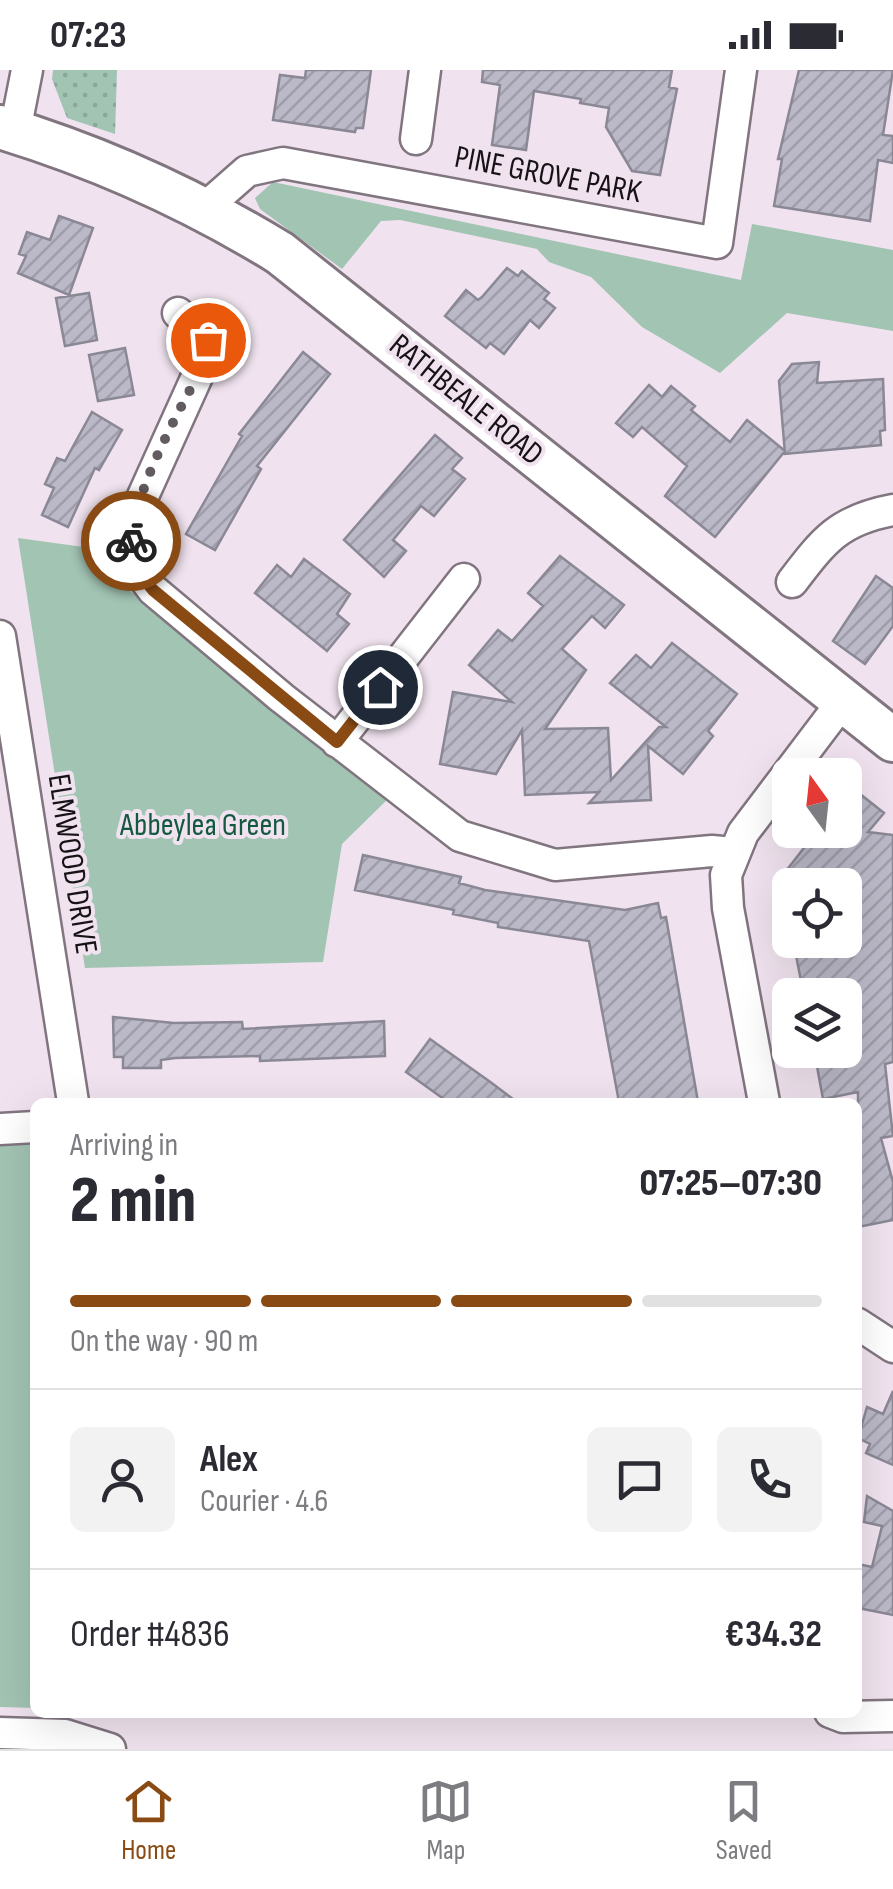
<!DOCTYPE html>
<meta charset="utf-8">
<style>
body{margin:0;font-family:"Sofia Sans Condensed",sans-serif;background:#f2f2f3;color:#2b2b33;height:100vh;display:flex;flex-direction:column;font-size:38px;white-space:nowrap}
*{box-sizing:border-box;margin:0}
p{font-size:32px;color:#7c7c81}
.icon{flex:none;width:55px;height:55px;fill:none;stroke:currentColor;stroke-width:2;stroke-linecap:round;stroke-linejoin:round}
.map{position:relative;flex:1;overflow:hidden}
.sheet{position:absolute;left:30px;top:1028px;width:832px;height:620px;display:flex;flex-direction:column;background:#fff;border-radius:15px;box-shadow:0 10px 40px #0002}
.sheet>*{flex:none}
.needle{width:65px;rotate:345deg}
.controls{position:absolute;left:772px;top:688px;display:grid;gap:20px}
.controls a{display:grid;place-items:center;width:90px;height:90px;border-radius:15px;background:#fff;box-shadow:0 10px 40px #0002;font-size:50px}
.pin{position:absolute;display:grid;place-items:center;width:85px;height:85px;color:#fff;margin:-42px;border:5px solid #fff;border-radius:50%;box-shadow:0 2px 10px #0007}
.courier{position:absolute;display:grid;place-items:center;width:100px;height:100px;margin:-50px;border:8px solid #8a4a13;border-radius:50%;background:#fff;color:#222;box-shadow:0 2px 12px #0007}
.head em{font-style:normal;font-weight:800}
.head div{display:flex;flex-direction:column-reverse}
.head{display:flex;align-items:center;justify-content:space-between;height:170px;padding:0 40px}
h1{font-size:65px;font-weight:800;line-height:75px}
.bar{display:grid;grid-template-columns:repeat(4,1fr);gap:15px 10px;align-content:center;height:120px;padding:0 40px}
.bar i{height:12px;border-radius:8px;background:#e1e1e2}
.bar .active{background:#8a4a13}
.bar p{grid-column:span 4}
.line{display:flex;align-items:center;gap:25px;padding:0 40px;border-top:2px solid #e1e1e2}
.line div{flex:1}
.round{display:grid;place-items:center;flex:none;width:105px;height:105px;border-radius:15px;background:#f2f2f3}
.status{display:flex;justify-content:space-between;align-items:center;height:70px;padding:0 50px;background:#fff;direction:ltr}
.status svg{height:28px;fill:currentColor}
.tabs{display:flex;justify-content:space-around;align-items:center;height:140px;border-top:2px solid #e1e1e2;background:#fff;font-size:28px;color:#7c7c81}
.tabs a{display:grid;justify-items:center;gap:5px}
.tabs .active{color:#8a4a13}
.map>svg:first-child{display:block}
.grass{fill:url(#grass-dots)}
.green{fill:#a2c4b3}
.building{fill:url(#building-hatch);stroke:#8b8896;stroke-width:2.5}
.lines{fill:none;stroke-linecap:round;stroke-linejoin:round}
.street-casing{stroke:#817580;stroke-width:35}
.secondary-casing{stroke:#817580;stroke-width:48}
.street{stroke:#fff;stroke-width:30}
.secondary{stroke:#fff;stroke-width:42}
.done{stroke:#635b62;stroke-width:10;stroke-dasharray:0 18}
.route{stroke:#8a4a13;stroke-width:12}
.labels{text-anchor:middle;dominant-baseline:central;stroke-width:8;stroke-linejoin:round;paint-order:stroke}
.street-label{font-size:32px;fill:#171216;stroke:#f0e3ef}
.park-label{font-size:32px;fill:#125940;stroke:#f0e3ef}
</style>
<div class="status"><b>07:23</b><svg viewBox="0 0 49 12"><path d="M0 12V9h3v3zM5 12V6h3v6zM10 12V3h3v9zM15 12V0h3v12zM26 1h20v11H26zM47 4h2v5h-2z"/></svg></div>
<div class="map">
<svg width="893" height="1679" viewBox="0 0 893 1679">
<defs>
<pattern id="grass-dots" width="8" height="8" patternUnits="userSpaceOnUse" patternTransform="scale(2.5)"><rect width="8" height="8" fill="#a2c4b3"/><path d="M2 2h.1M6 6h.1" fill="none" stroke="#8ba799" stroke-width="1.8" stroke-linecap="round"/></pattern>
<pattern id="building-hatch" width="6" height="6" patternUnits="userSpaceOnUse" patternTransform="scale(2.5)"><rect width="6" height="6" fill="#bbb8c7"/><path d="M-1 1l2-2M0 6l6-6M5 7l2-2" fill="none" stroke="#a09daa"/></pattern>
</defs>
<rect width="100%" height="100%" fill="#f0e3ef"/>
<path class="grass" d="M53,0H117L115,64L67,48L52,9Z"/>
<path class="green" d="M273,112L741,210L752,154L893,180V261L787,243L720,303L642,257L591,207L549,192L537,179L400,150L381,151L342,199L260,139L255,128Z
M18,468L98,479L121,514L391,726L342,774L323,892L85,898Z
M35,1060V1638L0,1637V1062Z"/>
<path class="building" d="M306,0H371L363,58H356L355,62L273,50L280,5L305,8Z
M483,0H672L669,17L677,19L660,105L632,101L606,57L609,38L580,33L581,29L534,21L526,80L492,75L500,15L482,12Z
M799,0H893L883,65L893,66V93L878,90L870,151L774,136L782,89H778Z
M59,146L93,158L69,225L18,203L26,186L19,184L27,162L50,170Z
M507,198L518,206L522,201L549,223L544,229L555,238L539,258L530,250L504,284L490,273L486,278L445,246L466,220L478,230L482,227Z
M89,223L97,270L65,276L56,228Z
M125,278L134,325L98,331L89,285Z
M303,282L330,304L257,396L261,399L215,480L186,464L242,366L239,364Z
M819,292L817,313L883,309L885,360L880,361L881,375L785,384L779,311L792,294Z
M649,315L662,327L671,316L695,336L691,340L730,372L747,350L785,381L715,467L665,426L687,396L642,357L633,367L616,353Z
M92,342L122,360L99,400L95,398L68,457L42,445L54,418L45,414L57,388L65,391Z
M435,365L462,388L452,399L465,409L434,446L421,436L393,470L406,481L384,507L344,470Z
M560,486L624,535L605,558L592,546L562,579L586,600L545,659L608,658L611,710L659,657H666L610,613L636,585L651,598L672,573L737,624L708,661L713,666L683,704L648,676L651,730L589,733L599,722L525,725L522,660L496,704L440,694L453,622L512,632L469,595L498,560L512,571L543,536L528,523Z
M304,489L350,524L337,544L349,554L327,581L255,523L277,495L291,507Z
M876,506L893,518V556L865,594L833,571Z
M855,720L884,743L868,762L893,765V992L885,994L893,1066L881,1068L893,1112V1150L858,1157V1022L823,1029L814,980H845V925H838L836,914L803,921L793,870H845V815H775L818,760H845V734Z
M363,785L461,807L459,813L485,820L625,840L658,833L661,848L666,847L698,1032H619L589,871L498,857V853L453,844L454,840L355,820Z
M113,947L174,953L242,952L243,959L384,951L385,986L260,991V986L175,988L161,990V998H123V987H114Z
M430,969L489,1011L517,1032H448L406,1002Z
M893,1321V1395L866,1383L870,1374L858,1368L867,1337L883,1344Z
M867,1426L893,1441V1545L858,1538V1494L872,1497L882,1456L864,1452Z"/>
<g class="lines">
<g class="street-casing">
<path id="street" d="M15,61L27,0
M416,69L425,0
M206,137L247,101L283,93L717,173L741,0
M178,243L208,270L209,280L134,446C131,478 132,495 153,520L282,628L460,766L555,795L712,781L733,783
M792,512C824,470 839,450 893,440
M0,566L73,1032
M337,672L464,509
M764,1032L728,838L726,805L743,763L843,631
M0,1059L35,1057
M858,1254L893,1277
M830,1642L843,1647L893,1646
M0,1663L65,1665L110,1679"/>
</g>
<g class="secondary-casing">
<path id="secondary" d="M0,57C99,87 192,129 280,183L893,670"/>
</g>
<use href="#street" class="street"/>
<use href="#secondary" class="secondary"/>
</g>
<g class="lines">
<path class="done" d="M131,471C136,425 162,374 183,333C193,312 210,294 208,270"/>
<path class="route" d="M131,471L136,499L153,520L337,672L380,617"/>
</g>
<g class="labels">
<g class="street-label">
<text transform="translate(548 105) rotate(11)">PINE GROVE PARK</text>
<text transform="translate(466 330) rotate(39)">RATHBEALE ROAD</text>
<text transform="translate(72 794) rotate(81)">ELMWOOD DRIVE</text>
</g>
<g class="park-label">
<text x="203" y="755">Abbeylea Green</text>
</g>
</g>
</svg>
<div class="controls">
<a><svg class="needle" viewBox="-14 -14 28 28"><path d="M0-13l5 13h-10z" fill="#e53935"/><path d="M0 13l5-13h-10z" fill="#7c7c81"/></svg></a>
<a><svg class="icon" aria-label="locate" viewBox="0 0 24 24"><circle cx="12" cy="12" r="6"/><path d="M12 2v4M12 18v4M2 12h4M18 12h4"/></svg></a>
<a><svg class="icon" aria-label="layers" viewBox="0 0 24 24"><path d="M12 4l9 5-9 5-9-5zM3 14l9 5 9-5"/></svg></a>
</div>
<div class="pin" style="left:208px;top:270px;background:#ea580c"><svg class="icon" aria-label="bag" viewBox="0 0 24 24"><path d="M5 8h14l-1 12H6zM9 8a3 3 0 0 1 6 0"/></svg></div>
<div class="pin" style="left:380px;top:617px;background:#1f2937"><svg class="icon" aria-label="home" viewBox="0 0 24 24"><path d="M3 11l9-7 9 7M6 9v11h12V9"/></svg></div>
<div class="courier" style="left:131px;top:471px"><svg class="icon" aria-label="bike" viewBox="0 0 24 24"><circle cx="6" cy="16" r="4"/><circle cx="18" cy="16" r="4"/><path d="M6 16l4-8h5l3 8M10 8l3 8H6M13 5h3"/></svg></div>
<section class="sheet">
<div class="head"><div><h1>2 min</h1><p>Arriving in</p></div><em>07:25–07:30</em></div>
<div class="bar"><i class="active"></i><i class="active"></i><i class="active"></i><i></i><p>On the way · 90 m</p></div>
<div class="line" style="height:180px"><a class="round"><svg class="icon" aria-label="person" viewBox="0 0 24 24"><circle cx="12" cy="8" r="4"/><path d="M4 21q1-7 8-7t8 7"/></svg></a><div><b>Alex</b><p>Courier · 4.6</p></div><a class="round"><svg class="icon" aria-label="chat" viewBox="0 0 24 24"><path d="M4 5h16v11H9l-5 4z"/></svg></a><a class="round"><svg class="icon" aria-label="phone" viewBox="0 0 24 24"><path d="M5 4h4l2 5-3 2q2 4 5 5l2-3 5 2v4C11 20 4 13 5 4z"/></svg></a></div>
<div class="line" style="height:130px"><div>Order #4836</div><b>€34.32</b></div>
</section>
</div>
<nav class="tabs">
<a class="active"><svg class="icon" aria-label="home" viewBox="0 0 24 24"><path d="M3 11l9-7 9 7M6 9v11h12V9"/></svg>Home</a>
<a><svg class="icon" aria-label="map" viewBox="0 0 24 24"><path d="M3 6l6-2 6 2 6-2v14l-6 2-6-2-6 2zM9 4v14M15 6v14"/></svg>Map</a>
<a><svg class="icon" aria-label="saved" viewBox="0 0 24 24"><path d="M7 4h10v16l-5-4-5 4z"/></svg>Saved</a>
</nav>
